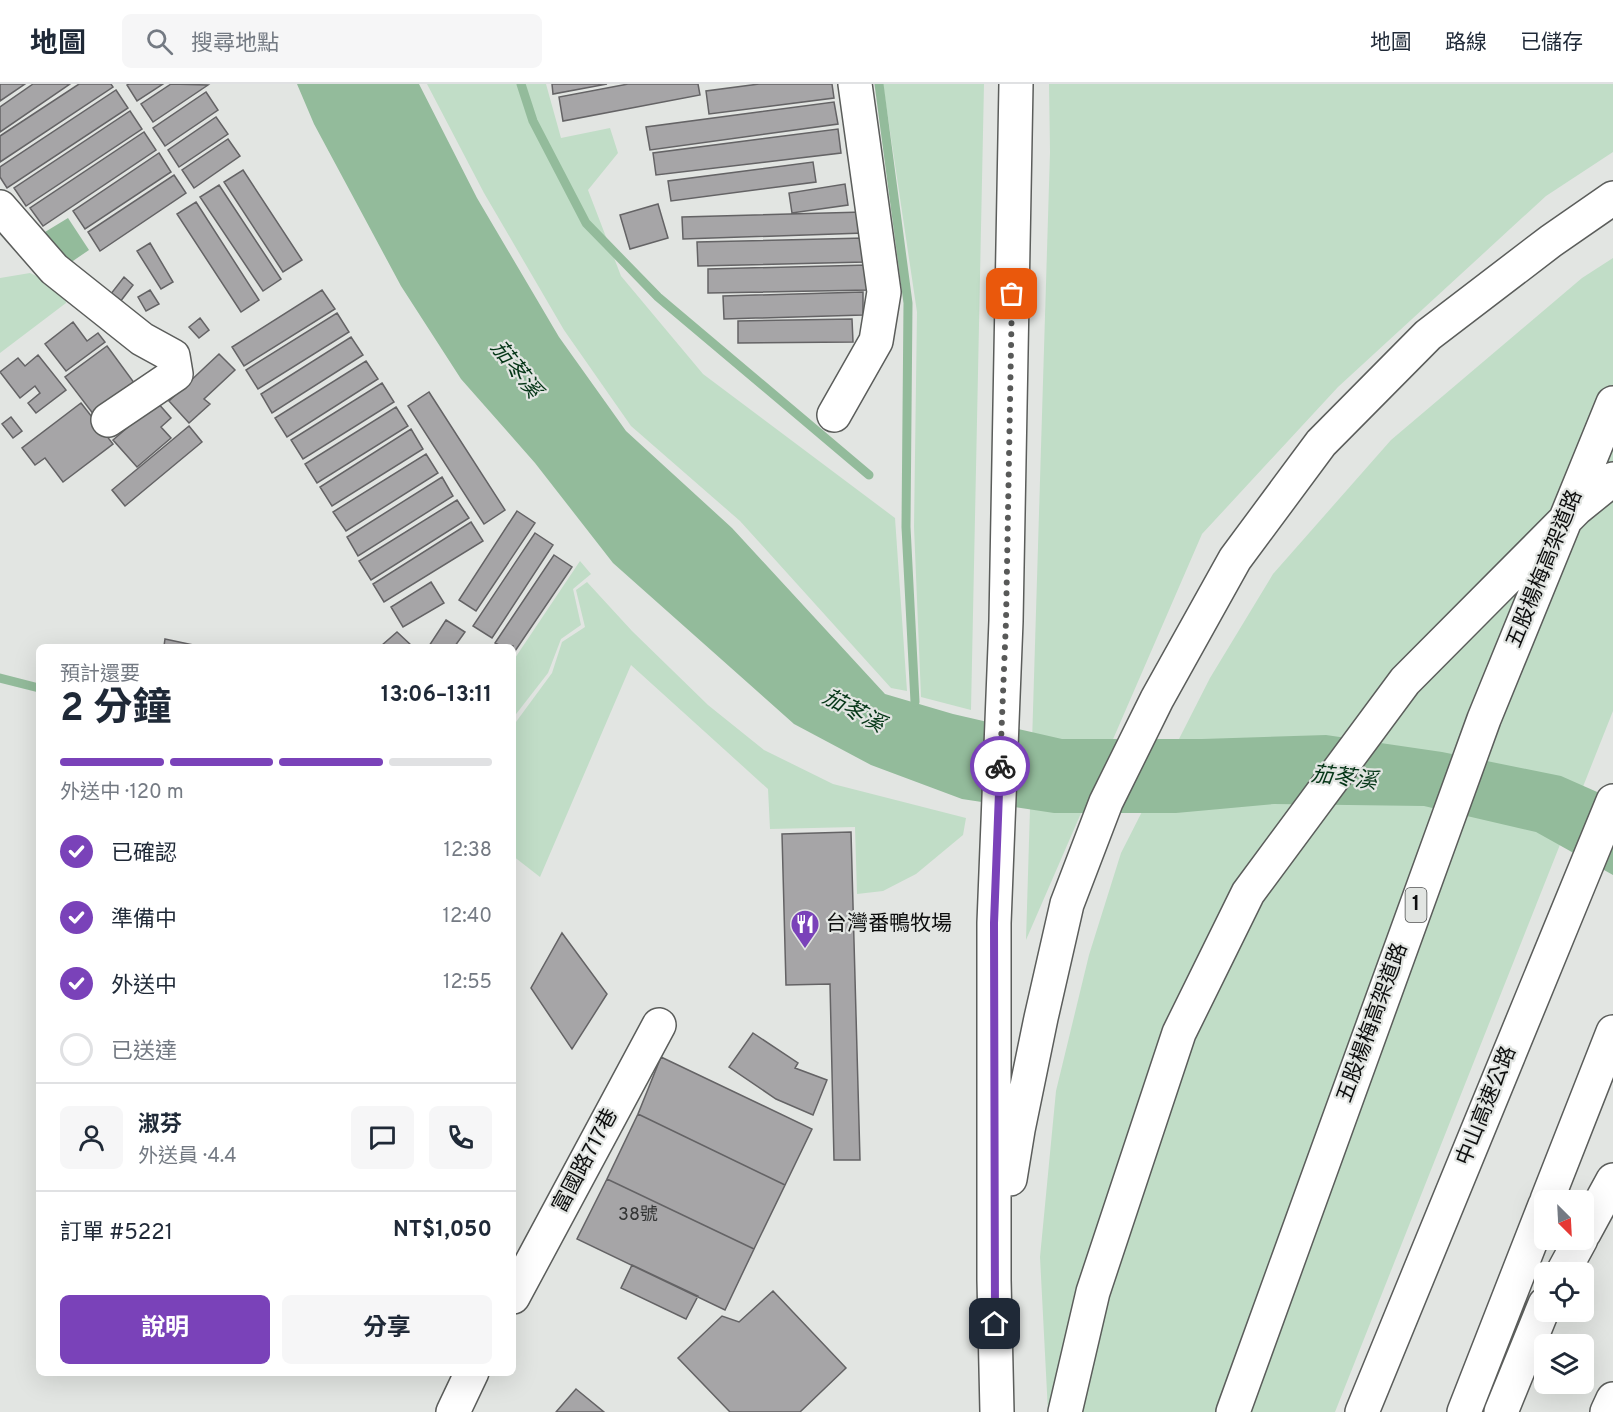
<!DOCTYPE html>
<html lang="zh-TW">
<meta charset="utf-8">
<style>
body{margin:0;font-family:Overpass,"Noto Sans TC",sans-serif;background:#f6f6f7;color:#1f2937;height:100vh;display:flex;flex-direction:column;font-size:22px;white-space:nowrap}
*{box-sizing:border-box;margin:0}
p{font-size:20px;color:#747a83}
.icon{flex:none;width:33px;height:33px;fill:none;stroke:currentColor;stroke-width:2;stroke-linecap:round;stroke-linejoin:round}
.map{position:relative;flex:1;overflow:hidden}
.drawer{position:absolute;left:36px;top:560px;width:480px;height:732px;display:flex;flex-direction:column;background:#fff;border-radius:9px;box-shadow:0 6px 24px #0002}
.drawer>*{flex:none}
.needle{width:39px;rotate:156deg}
.tools{position:absolute;left:1534px;top:1106px;display:grid;gap:12px}
.tools a{display:grid;place-items:center;width:60px;height:60px;border-radius:9px;background:#fff;box-shadow:0 6px 24px #0002;font-size:30px}
.pin{position:absolute;display:grid;place-items:center;width:51px;height:51px;color:#fff;margin:-26px;border-radius:12px;box-shadow:0 3px 9px #0006}
.courier{position:absolute;display:grid;place-items:center;width:60px;height:60px;margin:-30px;border:4px solid #7a42b9;border-radius:50%;background:#fff;color:#222;box-shadow:0 2px 8px #0007}
.summary em{font-style:normal;font-weight:700}
.summary div{display:flex;flex-direction:column-reverse}
.summary{display:flex;align-items:center;justify-content:space-between;height:102px;padding:0 24px}
h1{font-size:39px;font-weight:700;line-height:45px}
.bar{display:grid;grid-template-columns:repeat(4,1fr);gap:9px 6px;align-content:center;height:72px;padding:0 24px}
.bar i{height:8px;border-radius:4px;background:#e0e1e3}
.bar .active{background:#7a42b9}
.bar p{grid-column:span 4}
.line{display:flex;align-items:center;gap:15px;padding:0 24px;border-top:2px solid #e0e1e3}
.line div{flex:1}
.round{display:grid;place-items:center;flex:none;width:63px;height:63px;border-radius:9px;background:#f6f6f7}
ol{padding:0 24px;list-style:none}
li{display:flex;align-items:center;gap:18px;height:66px}
li p{margin-inline-start:auto}
li .icon{padding:6px;border-radius:50%;background:#7a42b9;color:#fff;stroke-width:4}
li:last-child{color:#747a83}
li i{width:33px;height:33px;border:3px solid #e0e1e3;border-radius:50%}
.primary-button{display:flex;gap:12px;margin-top:auto;padding:12px 24px}
.primary-button a{flex:1;height:69px;border-radius:9px;background:#7a42b9;color:#fff;font-size:24px;font-weight:700;line-height:69px;text-align:center}
.primary-button a+a{background:#f6f6f7;color:#1f2937}
header{display:flex;align-items:center;gap:36px;box-sizing:border-box;height:84px;padding:0 30px;background:#fff;border-bottom:2px solid #e0e1e3}
header strong{font-size:28px}
nav{display:flex;gap:33px;margin-inline-start:auto;font-size:21px}
.search{width:420px;height:54px;background:#f6f6f7;display:flex;align-items:center;gap:15px;box-sizing:border-box;padding:0 21px;border-radius:9px;color:#747a83;font-size:22px}
.map>svg:first-child{display:block}
.green{fill:#c1ddc7}
.water{fill:#93bb9b}
.lines{fill:none;stroke-linecap:round;stroke-linejoin:round}
.stream{stroke:#93bb9b;stroke-width:9}
.building{fill:#a6a5a7;stroke:#646365;stroke-width:1.5}
.minor-casing{stroke:#5b5d5b;stroke-width:36}
.highway-casing{stroke:#5b5d5b;stroke-width:36}
.minor{stroke:#fff;stroke-width:33}
.highway{stroke:#fff;stroke-width:33}
.done{stroke:#585958;stroke-width:6;stroke-dasharray:0 10.8}
.route{stroke:#7a42b9;stroke-width:8}
.labels{text-anchor:middle;dominant-baseline:central;stroke-width:4.5;stroke-linejoin:round;paint-order:stroke}
.number-label{font-size:18px;fill:#333434}
.shield{fill:#e2e5e2;stroke:#4d4e4e;stroke-width:1.5}
.shield-label{font-size:20px;font-weight:bold;fill:#0d0e0e}
.street-label{font-size:21px;fill:#0d0e0e;stroke:#e2e5e2}
.poi-label{font-size:21px;fill:#0d0e0e;stroke:#e2e5e2;text-anchor:start}
.water-label{font-size:22px;font-style:italic;fill:#053617;stroke:#e2e5e2}
</style>
<header>
<strong>地圖</strong>
<div class="search"><svg class="icon" aria-label="search" viewBox="0 0 24 24"><circle cx="10" cy="10" r="6"/><path d="M15 15l6 6"/></svg>搜尋地點</div>
<nav><a>地圖</a><a>路線</a><a>已儲存</a></nav>
</header>
<div class="map">
<svg width="1613" height="1328" viewBox="0 0 1613 1328">
<rect width="100%" height="100%" fill="#e2e5e2"/>
<path class="green" d="M427,0H546L561,54L610,44L618,69L588,106L621,192L703,290L895,434L907,607L891,604L740,437L631,342L564,246L484,109Z
M883,0H984L971,626L921,613L914,443L917,228Z
M1049,0H1613V68L1546,112L1338,303L1202,450L1026,856L1050,68Z
M1613,174V627L1335,1328H1048L1040,1173L1056,1007L1089,871L1121,769L1210,594L1273,490L1391,356L1582,194Z
M30,189L64,205L66,219L0,269V194Z
M580,477L591,490L573,505L581,541L561,555L548,589L513,634V577Z
M587,498L632,547L708,621L764,666L833,700L966,734L963,751L916,790L883,807L857,810L855,743L770,745L768,705L631,581L540,793L513,772V642L552,589L562,558L585,543L576,506Z"/>
<path class="water" d="M297,0H419L477,114L559,253L626,347L732,444L885,610L953,630L1062,655H1202L1326,651L1442,668L1561,692L1613,715V791L1536,748L1424,722L1274,720L1176,729H1054L962,715L871,681L794,640L613,479L535,379L461,295L401,202L314,40Z
M68,134L89,166L67,181L45,148Z"/>
<g class="lines">
<path class="stream" d="M521,0L533,37L586,139L658,213L869,391
M879,0L908,219L906,443L915,618
M0,594L39,604"/>
</g>
<path class="building" d="M0,0H25L0,17Z
M33,0H70L0,48V23Z
M79,0H111L113,3L0,78V52Z
M129,0H163L137,17L127,1Z
M171,0L208,1L153,38L141,20Z
M552,0H607L553,10Z
M628,0H698L700,11L563,37L559,13Z
M759,0H832L834,14L709,30L706,7Z
M116,6L128,24L7,104L0,93V83Z
M206,8L218,26L165,62L153,44Z
M834,18L838,40L650,66L646,43Z
M130,27L142,45L26,122L14,104Z
M216,33L228,50L179,83L168,66Z
M838,45L841,69L656,91L653,69Z
M144,48L156,66L43,142L30,124Z
M228,55L240,72L194,104L182,86Z
M159,69L171,88L85,145L73,127Z
M813,78L816,98L671,117L668,97Z
M243,86L302,176L283,188L224,98Z
M174,91L186,109L100,167L88,148Z
M845,100L848,121L792,129L789,109Z
M219,101L281,195L263,207L200,113Z
M196,118L259,216L241,228L177,130Z
M658,120L668,154L630,165L620,131Z
M863,128L864,149L683,155L682,133Z
M864,154L865,178L698,182L697,158Z
M150,159L173,198L161,205L137,167Z
M868,181L869,206L708,209V185Z
M124,193L133,201L120,218L110,211Z
M150,206L159,220L146,227L138,213Z
M322,206L335,225L244,282L232,263Z
M863,208V231L724,235L723,212Z
M337,229L349,248L258,305L246,286Z
M200,234L209,246L199,254L189,243Z
M852,235L853,258L738,259V237Z
M73,238L87,257L98,249L105,258L66,287L45,260Z
M351,253L363,271L272,329L261,310Z
M107,262L135,300L94,331L65,293Z
M219,270L235,286L204,315L210,320L189,339L169,317Z
M38,271L66,306L36,329L28,319L40,309L35,302L20,314L0,288L18,274L25,282Z
M366,277L378,295L287,353L275,334Z
M382,299L394,318L303,375L291,356Z
M429,308L505,426L484,440L408,322Z
M157,318L171,334L161,343L171,354L137,383L113,356Z
M81,319L113,360L63,398L45,374L35,381L22,364Z
M396,323L408,342L317,399L305,380Z
M11,333L22,347L13,354L2,340Z
M189,342L202,358L125,422L112,406Z
M411,345L423,365L332,422L320,403Z
M426,370L438,389L346,447L333,428Z
M442,393L453,412L358,472L347,453Z
M457,416L469,434L371,496L359,477Z
M517,427L535,439L476,527L459,516Z
M471,438L483,457L384,518L373,500Z
M535,449L553,461L492,554L473,542Z
M554,471L572,483L513,570V562H501L495,559Z
M431,498L444,519L403,543L391,523Z
M446,536L465,548L455,562H429Z
M397,548L412,562H381Z
M165,555L198,562H164Z
M851,748L860,1076H834L830,900L786,901L782,750Z
M562,849L607,910L572,965L531,904Z
M753,949L798,979L795,984L827,996L813,1031L776,1015L729,983Z
M661,973L812,1045L785,1101L638,1030Z
M638,1030L785,1101L754,1165L607,1095Z
M607,1095L754,1165L725,1226L577,1155Z
M632,1181L698,1212L686,1235L621,1204Z
M773,1207L846,1284L800,1328H730L678,1274L722,1232L739,1238Z
M576,1305L604,1328H556Z"/>
<g class="lines">
<g class="minor-casing">
<path id="minor" d="M0,123L54,185L142,255L173,272L176,290L108,336
M834,331L876,257L884,208L855,0
M513,1213L659,941
M453,1328L472,1288"/>
</g>
<g class="highway-casing">
<path id="highway" d="M1010,1095L1018,1046L1041,934L1067,820L1106,718L1157,615L1235,475L1321,359L1428,251L1551,157L1613,114
M1547,1116L1613,948
M1584,1149L1613,1096
M1563,1188L1581,1155
M997,1328L994,1196V839L1006,537L1016,0
M1065,1328L1093,1208L1179,949L1248,809L1405,597L1576,425L1613,395
M1233,1328L1484,635L1613,319
M1362,1328L1613,717
M1464,1328L1545,1121
M1501,1328L1545,1220
M1607,1328L1613,1315"/>
</g>
<use href="#minor" class="minor"/>
<use href="#highway" class="highway"/>
</g>
<g class="lines">
<path class="done" d="M1000,682L1006,537L1012,210"/>
<path class="route" d="M995,1240L994,839L1000,682"/>
</g>
<defs>
<g id="restaurant-pin" transform="scale(1.5)"><path d="M0 17L-7.5 6A9.5 9.5 0 1 1 7.5 6Z" fill="#7a42b9" stroke="#e2e5e2"/><path d="M-5-6h1v4h1v-4h1v4h1v-4h1v5L-1.5 .5V6h-2V.5L-5-1ZM5-6V6H3V1.5H1.5Q1.5-4 5-6Z" fill="#fff"/></g>
</defs>
<g fill-rule="evenodd">
<use href="#restaurant-pin" x="805" y="840"/>
</g>
<g class="labels">
<g class="number-label">
<text x="638" y="1131">38號</text>
</g>
<rect class="shield" x="1405.5" y="804" width="21" height="34" rx="4.5"/>
<g class="shield-label">
<text x="1416" y="821">1</text>
</g>
<g class="street-label">
<text transform="translate(1545 485) rotate(-68)">五股楊梅高架道路</text>
<text transform="translate(1373 939) rotate(-70)">五股楊梅高架道路</text>
<text transform="translate(1487 1022) rotate(-68)">中山高速公路</text>
<text transform="translate(586 1077) rotate(-62)">富國路717巷</text>
</g>
<g class="poi-label">
<text x="826" y="840">台灣番鴨牧場</text>
</g>
<g class="water-label">
<text transform="translate(515 286) rotate(52)">茄苳溪</text>
<text transform="translate(853 628) rotate(28)">茄苳溪</text>
<text transform="translate(1344 695) rotate(7)">茄苳溪</text>
</g>
</g>
</svg>
<div class="tools">
<a><svg class="needle" viewBox="-14 -14 28 28"><path d="M0-13l5 13h-10z" fill="#e53935"/><path d="M0 13l5-13h-10z" fill="#747a83"/></svg></a>
<a><svg class="icon" aria-label="locate" viewBox="0 0 24 24"><circle cx="12" cy="12" r="6"/><path d="M12 2v4M12 18v4M2 12h4M18 12h4"/></svg></a>
<a><svg class="icon" aria-label="layers" viewBox="0 0 24 24"><path d="M12 4l9 5-9 5-9-5zM3 14l9 5 9-5"/></svg></a>
</div>
<div class="pin" style="left:1012px;top:210px;background:#ea580c"><svg class="icon" aria-label="bag" viewBox="0 0 24 24"><path d="M5 8h14l-1 12H6zM9 8a3 3 0 0 1 6 0"/></svg></div>
<div class="pin" style="left:995px;top:1240px;background:#1f2937"><svg class="icon" aria-label="home" viewBox="0 0 24 24"><path d="M3 11l9-7 9 7M6 9v11h12V9"/></svg></div>
<div class="courier" style="left:1000px;top:682px"><svg class="icon" aria-label="bike" viewBox="0 0 24 24"><circle cx="6" cy="16" r="4"/><circle cx="18" cy="16" r="4"/><path d="M6 16l4-8h5l3 8M10 8l3 8H6M13 5h3"/></svg></div>
<section class="drawer">
<div class="summary"><div><h1>2 分鐘</h1><p>預計還要</p></div><em>13:06–13:11</em></div>
<div class="bar"><i class="active"></i><i class="active"></i><i class="active"></i><i></i><p>外送中 · 120 m</p></div>
<ol>
<li><svg class="icon" aria-label="check" viewBox="0 0 24 24"><path d="M5 12l5 5 9-10"/></svg>已確認<p>12:38</p></li>
<li><svg class="icon" aria-label="check" viewBox="0 0 24 24"><path d="M5 12l5 5 9-10"/></svg>準備中<p>12:40</p></li>
<li><svg class="icon" aria-label="check" viewBox="0 0 24 24"><path d="M5 12l5 5 9-10"/></svg>外送中<p>12:55</p></li>
<li><i></i>已送達</li>
</ol>
<div class="line" style="height:108px"><a class="round"><svg class="icon" aria-label="person" viewBox="0 0 24 24"><circle cx="12" cy="8" r="4"/><path d="M4 21q1-7 8-7t8 7"/></svg></a><div><b>淑芬</b><p>外送員 · 4.4</p></div><a class="round"><svg class="icon" aria-label="chat" viewBox="0 0 24 24"><path d="M4 5h16v11H9l-5 4z"/></svg></a><a class="round"><svg class="icon" aria-label="phone" viewBox="0 0 24 24"><path d="M5 4h4l2 5-3 2q2 4 5 5l2-3 5 2v4C11 20 4 13 5 4z"/></svg></a></div>
<div class="line" style="height:78px"><div>訂單 #5221</div><b>NT$1,050</b></div>
<div class="primary-button"><a>說明</a><a>分享</a></div>
</section>
</div>
